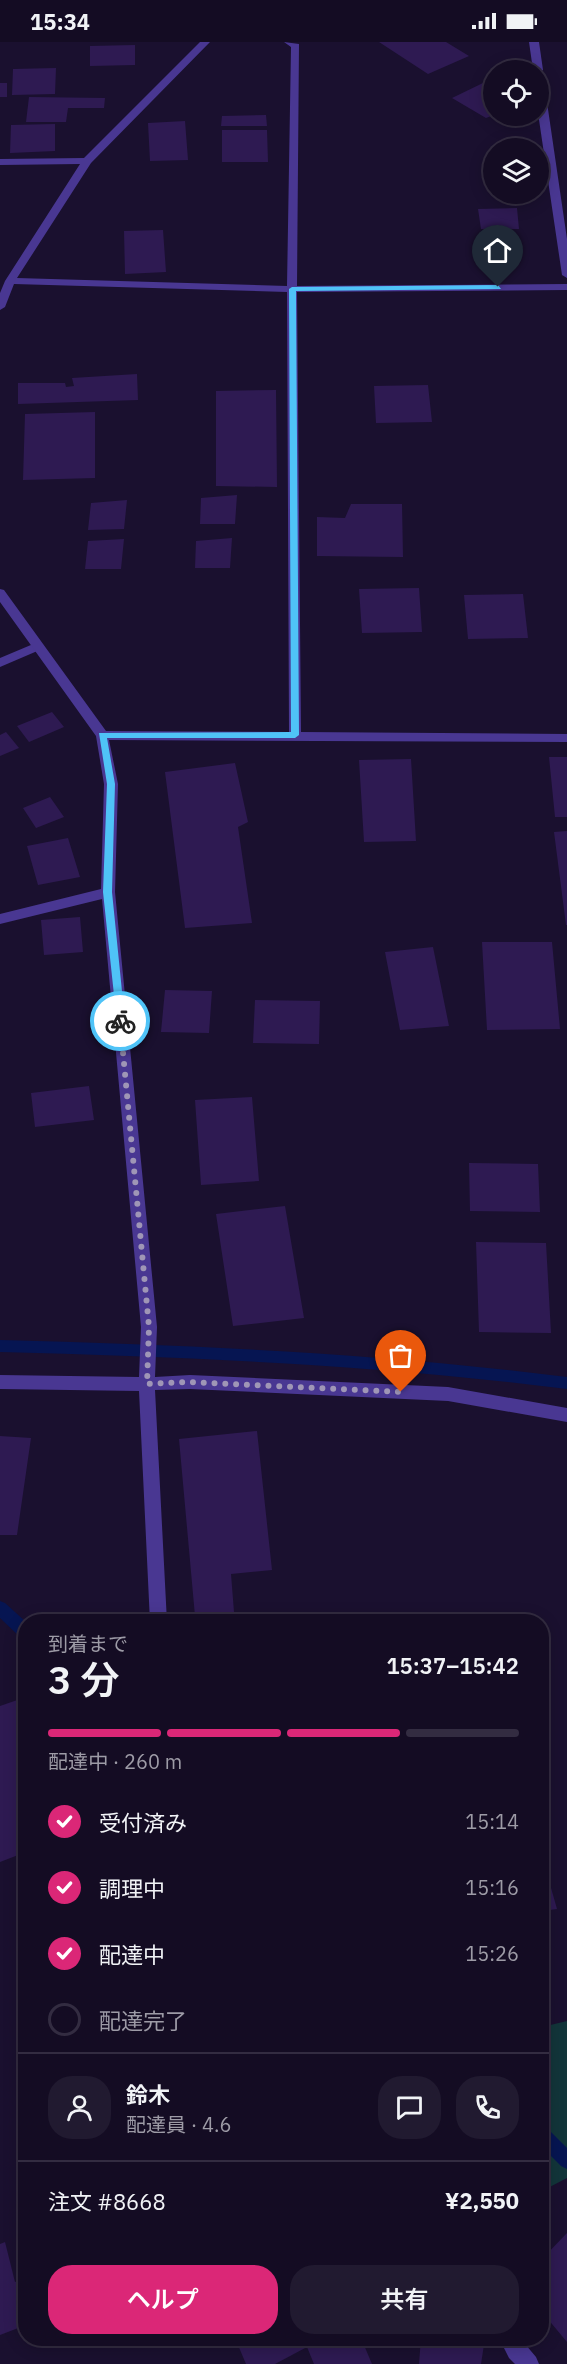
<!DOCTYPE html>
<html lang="ja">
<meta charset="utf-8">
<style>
body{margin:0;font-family:"IBM Plex Sans","Noto Sans JP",sans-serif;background:#211a30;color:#f1f3f6;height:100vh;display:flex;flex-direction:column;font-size:22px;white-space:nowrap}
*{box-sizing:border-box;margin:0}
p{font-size:20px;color:#9d9ba6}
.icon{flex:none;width:33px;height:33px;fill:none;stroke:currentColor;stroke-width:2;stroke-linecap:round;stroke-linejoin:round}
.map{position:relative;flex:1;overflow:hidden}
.details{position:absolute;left:18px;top:1572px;width:531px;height:732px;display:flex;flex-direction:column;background:#140c23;border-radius:24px;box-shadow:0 3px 15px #0003,0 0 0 2px #332c41}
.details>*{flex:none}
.tools{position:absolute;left:483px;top:18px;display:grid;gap:12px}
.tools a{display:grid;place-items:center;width:66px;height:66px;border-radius:50%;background:#140c23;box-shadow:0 3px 15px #0003,0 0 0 2px #332c41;font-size:30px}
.pin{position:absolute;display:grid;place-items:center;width:51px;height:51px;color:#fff;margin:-62px -26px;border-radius:50% 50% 50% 0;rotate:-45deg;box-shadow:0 0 6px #0007}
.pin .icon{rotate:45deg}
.courier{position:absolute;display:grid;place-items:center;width:60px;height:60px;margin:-30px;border:4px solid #4fc3f7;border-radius:50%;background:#fff;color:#222;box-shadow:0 2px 8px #0007}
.summary em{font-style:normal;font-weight:600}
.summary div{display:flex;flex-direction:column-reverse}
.summary{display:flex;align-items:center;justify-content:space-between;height:102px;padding:0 30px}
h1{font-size:39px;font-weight:600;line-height:45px}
.bar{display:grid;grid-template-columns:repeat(4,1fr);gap:9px 6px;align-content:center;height:72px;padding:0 30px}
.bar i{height:8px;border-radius:4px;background:#332c41}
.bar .current{background:#db2777}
.bar p{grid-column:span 4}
.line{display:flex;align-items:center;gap:15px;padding:0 30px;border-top:2px solid #332c41}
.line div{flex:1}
.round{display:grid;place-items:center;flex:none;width:63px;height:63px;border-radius:24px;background:#211a30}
ol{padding:0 30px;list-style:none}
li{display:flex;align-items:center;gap:18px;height:66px}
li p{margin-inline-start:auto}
li .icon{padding:6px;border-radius:50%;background:#db2777;color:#fff;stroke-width:4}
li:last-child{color:#9d9ba6}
li i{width:33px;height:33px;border:3px solid #332c41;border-radius:50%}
.button{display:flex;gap:12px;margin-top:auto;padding:12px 30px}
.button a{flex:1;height:69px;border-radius:24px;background:#db2777;color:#fff;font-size:24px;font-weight:600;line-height:69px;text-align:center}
.button a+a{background:#211a30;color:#f1f3f6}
.status{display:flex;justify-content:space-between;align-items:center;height:42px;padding:0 30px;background:#140c23;direction:ltr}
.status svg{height:16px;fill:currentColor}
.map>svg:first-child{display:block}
.green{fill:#12353a}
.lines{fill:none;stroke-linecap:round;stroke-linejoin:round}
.stream{fill:#061552;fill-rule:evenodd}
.building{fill:#2e1a52}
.lane{fill:#493792;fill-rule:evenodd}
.street{fill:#493792;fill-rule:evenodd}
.route{fill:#4fc3f7}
.done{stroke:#9f96b6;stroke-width:6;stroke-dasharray:0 10.8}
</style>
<div class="status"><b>15:34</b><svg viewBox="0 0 49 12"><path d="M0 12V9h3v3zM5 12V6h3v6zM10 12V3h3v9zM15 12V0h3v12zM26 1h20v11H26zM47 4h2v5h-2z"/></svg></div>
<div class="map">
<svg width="567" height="2322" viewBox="0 0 567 2322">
<rect width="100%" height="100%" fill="#1a102f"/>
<path class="green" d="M567,1979V2136L542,2149V1985Z"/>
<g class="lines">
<path class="stream" d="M0,1298C190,1303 379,1311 567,1335V1347C379,1323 190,1315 0,1310Z
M0,1559L5,1561L26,1580V1598L21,1596L0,1576Z
M542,2084L548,2087L567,2106V2127L561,2124L542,2105Z"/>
</g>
<path class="building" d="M379,0H446L469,14L428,32Z
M135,3V23L90,24V4Z
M56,26L55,52L12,53L13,27Z
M0,41H7V55H0Z
M483,41L494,47V73L486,76L452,56Z
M29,55L105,56L104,66H68L66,80H26Z
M266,73L267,84H221L222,74Z
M185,79L188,118L150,119L148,81Z
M55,82V109L10,111L11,83Z
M222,88H267L268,120H222Z
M517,166L519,187H481L478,167Z
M163,188L166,230L125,232L124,189Z
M137,332L138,358L18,362V341H65L66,345L74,344L72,336Z
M428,343L432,380L376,381L374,344Z
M276,348L277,445L216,444V349Z
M95,370V436L23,438L25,372Z
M237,453L235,482H200L201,456Z
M127,458L124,487L88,488L91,461Z
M351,462H402L403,515L317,514V475L345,476Z
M232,496L230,526H195L196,499Z
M124,497L121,527H85L88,499Z
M419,546L422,590L362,591L359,547Z
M523,552L528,596L468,597L464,553Z
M52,670L64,685L29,700L17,684Z
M6,690L19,706L0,714V693Z
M549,715H567V775H555Z
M411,717L416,799L364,800L359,718Z
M235,721L248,780L238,785L252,881L185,886L165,730Z
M50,755L64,775L36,786L23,766Z
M567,789V883H566L554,790Z
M68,796L80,835L38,843L27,804Z
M80,875L83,910L44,913L41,878Z
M482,900H552L560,987L487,988Z
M433,905L449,984L400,988L385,910Z
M165,948L212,949L209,991L161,990Z
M255,958L320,959L319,1002L253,1001Z
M89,1044L94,1078L35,1085L31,1051Z
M252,1055L259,1139L201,1143L195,1058Z
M469,1121L538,1122L540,1170L470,1169Z
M285,1164L304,1276L233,1284L216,1172Z
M476,1200L546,1201L551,1291L479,1290Z
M257,1389L272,1528L231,1532L234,1570L195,1574L179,1397Z
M0,1394L31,1396L17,1493H0Z
M26,1655V1810L0,1820V1664Z
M542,1814L557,1867L542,1869Z
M567,2191V2300L542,2270V2217Z
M5,2200L15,2240L26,2236V2283L0,2293V2202Z
M235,2296H361L372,2322H314L307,2305L275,2322H246Z
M421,2296H485L481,2322H419Z"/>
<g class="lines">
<path class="lane" d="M38,600L44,604L42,607L0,625V616Z"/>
<path class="street" d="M200,0H210L91,121L17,236L287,244L291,5L284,0L299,2L297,244L567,242V248L297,250L301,690L567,692V700L109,698L118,742L115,850L157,1285L155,1335L190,1333L448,1345L567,1366V1380L448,1359L190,1347L155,1348L167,1580H150L139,1349L0,1347V1333L139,1335L141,1285L102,857L0,882V872L101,847L104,742L96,694L0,560V547L4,548L106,689L289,690L287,250L14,242L5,265L0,268V251L5,239L80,122L0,123V117L84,116Z
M529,0H539L543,28L540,30L543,33L567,197V236L562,233L538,71V28H533Z
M499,2296H520L536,2315L539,2322H515L509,2316Z"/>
</g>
<path class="route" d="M498,243L501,247L296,249L299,693L295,696H107L115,742L112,850L125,979L120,982L117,981L103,850L107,742L99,691L291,690L289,247L292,245Z"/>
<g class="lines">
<path class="done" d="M120,979L149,1285L147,1342L190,1340L401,1350"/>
</g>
</svg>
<div class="tools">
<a><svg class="icon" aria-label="locate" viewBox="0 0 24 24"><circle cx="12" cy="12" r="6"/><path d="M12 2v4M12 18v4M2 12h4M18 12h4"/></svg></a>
<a><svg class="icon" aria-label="layers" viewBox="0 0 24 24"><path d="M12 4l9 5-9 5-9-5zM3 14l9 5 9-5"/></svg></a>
</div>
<div class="pin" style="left:401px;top:1350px;background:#ea580c"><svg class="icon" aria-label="bag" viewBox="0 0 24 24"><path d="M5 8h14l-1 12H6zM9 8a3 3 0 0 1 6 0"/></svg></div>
<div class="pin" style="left:498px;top:245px;background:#1f2937"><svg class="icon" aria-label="home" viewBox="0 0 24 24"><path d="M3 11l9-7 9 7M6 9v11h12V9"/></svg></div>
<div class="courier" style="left:120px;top:979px"><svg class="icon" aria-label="bike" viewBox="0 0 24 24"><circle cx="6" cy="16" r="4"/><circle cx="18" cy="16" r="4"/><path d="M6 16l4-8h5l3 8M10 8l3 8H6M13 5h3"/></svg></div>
<section class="details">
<div class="summary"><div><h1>3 分</h1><p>到着まで</p></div><em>15:37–15:42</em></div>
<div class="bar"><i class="current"></i><i class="current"></i><i class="current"></i><i></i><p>配達中 · 260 m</p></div>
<ol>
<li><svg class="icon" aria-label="check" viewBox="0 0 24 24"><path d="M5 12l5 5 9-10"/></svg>受付済み<p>15:14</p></li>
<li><svg class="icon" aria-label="check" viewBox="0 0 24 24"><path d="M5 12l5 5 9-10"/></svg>調理中<p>15:16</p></li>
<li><svg class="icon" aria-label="check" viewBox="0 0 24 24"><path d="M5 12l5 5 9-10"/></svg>配達中<p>15:26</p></li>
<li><i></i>配達完了</li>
</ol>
<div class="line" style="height:108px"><a class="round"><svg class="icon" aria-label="person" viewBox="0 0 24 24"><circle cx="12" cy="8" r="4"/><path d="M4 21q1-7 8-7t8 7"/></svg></a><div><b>鈴木</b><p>配達員 · 4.6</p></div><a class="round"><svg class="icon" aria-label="chat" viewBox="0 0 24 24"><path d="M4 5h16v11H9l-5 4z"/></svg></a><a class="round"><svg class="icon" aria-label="phone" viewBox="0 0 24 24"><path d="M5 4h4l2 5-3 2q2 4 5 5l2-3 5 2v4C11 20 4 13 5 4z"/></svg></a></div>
<div class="line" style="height:78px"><div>注文 #8668</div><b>¥2,550</b></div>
<div class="button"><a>ヘルプ</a><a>共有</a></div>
</section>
</div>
